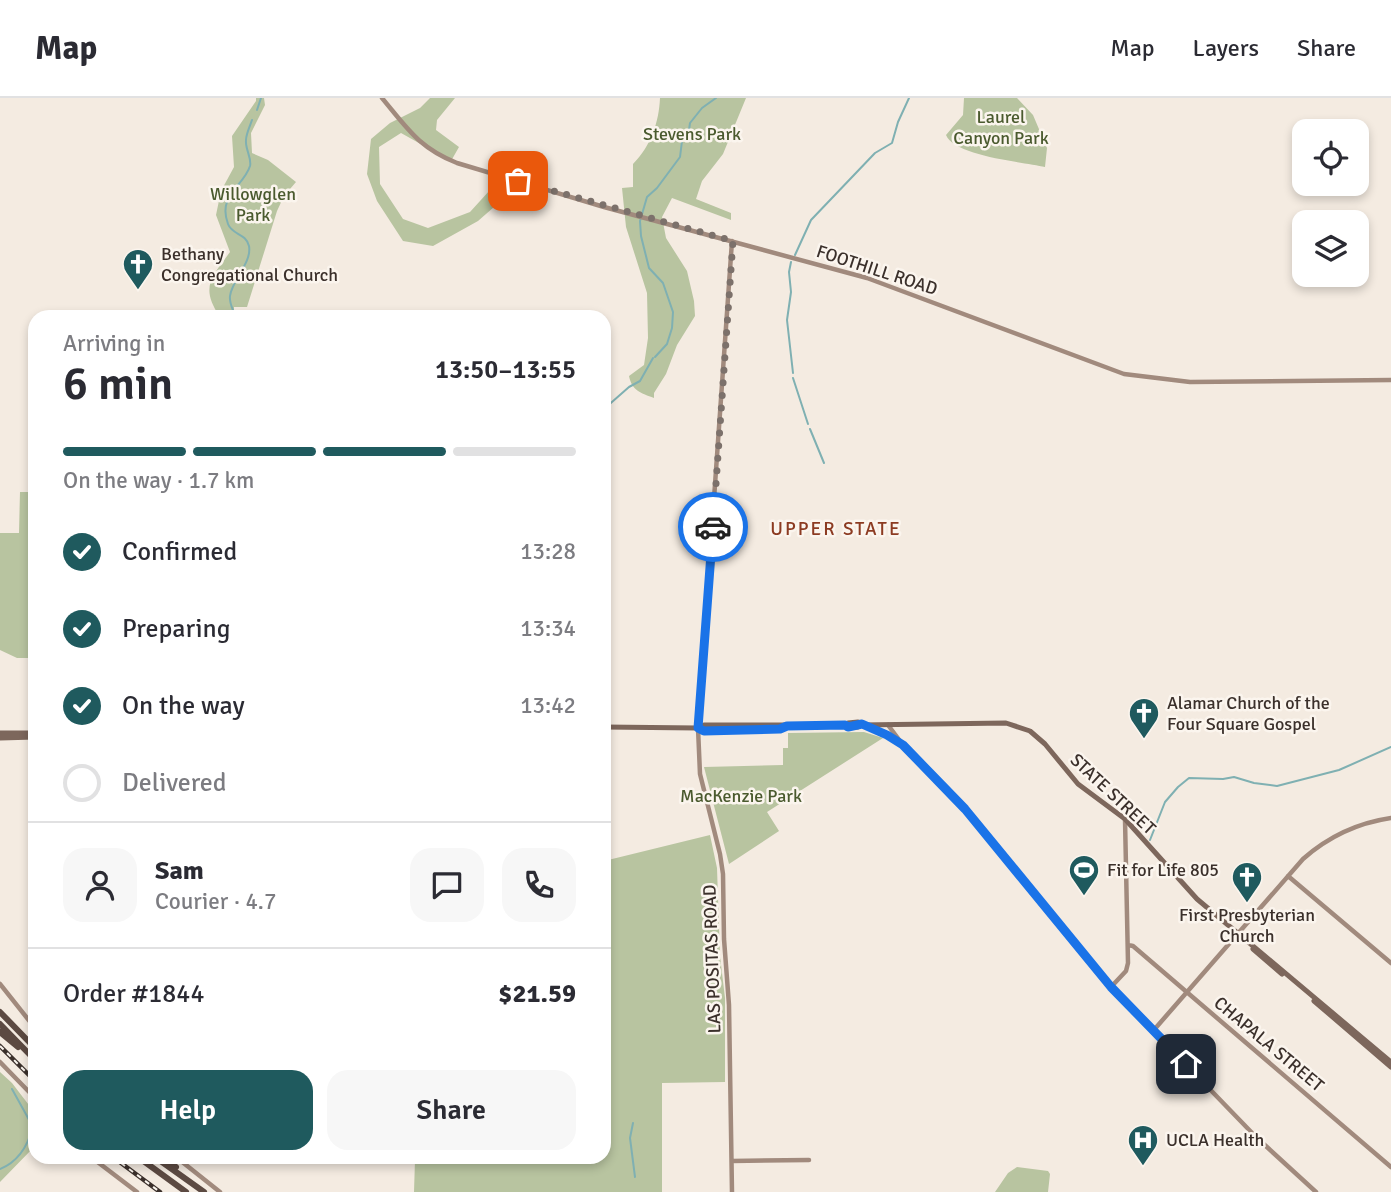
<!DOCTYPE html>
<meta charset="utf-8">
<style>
body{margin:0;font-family:Signika,sans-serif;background:#f7f7f7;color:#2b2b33;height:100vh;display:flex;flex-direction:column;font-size:26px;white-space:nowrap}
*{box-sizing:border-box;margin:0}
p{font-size:23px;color:#7c7c81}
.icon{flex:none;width:38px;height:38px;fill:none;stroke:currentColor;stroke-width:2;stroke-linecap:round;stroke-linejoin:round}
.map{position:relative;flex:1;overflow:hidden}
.sheet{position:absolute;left:28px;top:212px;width:583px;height:854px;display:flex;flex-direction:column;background:#fff;border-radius:21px;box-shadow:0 4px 10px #0003}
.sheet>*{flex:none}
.buttons{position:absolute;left:1292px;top:21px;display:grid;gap:14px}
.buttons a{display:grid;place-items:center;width:77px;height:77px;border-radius:14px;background:#fff;box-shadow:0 4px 10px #0003;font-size:35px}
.pin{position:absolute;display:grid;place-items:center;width:60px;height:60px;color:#fff;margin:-30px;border-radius:14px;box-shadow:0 4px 10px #0006}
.courier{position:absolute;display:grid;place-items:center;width:70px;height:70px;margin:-35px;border:5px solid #1a73e8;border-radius:50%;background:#fff;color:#222;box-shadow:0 2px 9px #0007}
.headline em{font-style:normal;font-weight:600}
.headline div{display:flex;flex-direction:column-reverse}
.headline{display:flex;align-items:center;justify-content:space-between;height:119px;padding:0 35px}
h1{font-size:46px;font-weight:600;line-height:52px}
.bar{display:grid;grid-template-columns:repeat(4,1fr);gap:10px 7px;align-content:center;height:84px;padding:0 35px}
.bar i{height:9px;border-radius:5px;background:#e1e1e2}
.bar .selected{background:#1f5a5e}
.bar p{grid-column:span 4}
.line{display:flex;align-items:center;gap:18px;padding:0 35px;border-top:2px solid #e1e1e2}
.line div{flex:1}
.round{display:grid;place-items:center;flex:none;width:74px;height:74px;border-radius:21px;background:#f7f7f7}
ol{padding:0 35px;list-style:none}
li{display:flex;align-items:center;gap:21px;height:77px}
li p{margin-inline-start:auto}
li .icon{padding:7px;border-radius:50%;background:#1f5a5e;color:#fff;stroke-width:4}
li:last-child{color:#7c7c81}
li i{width:38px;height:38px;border:4px solid #e1e1e2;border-radius:50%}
.cta{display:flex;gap:14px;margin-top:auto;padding:14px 35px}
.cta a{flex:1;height:80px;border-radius:21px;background:#1f5a5e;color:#fff;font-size:28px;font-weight:600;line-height:80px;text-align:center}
.cta a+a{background:#f7f7f7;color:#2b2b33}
header{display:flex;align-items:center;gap:42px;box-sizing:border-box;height:98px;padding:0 35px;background:#fff;border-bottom:2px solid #e1e1e2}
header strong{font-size:33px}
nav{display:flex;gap:38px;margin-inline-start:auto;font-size:24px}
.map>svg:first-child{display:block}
.green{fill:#b8c4a0}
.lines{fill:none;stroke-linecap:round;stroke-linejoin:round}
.stream{stroke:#7fb0b2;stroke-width:2}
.secondary{stroke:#a18a7d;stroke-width:4.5}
.primary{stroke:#7d675c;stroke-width:5}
.highway{stroke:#5c4a42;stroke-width:6}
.rail-casing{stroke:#3b302b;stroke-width:4.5}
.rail{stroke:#fbf5ee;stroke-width:2;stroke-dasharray:5;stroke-linecap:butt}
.done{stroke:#7c716b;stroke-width:7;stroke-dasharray:0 12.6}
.route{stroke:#1a73e8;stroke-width:9}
.labels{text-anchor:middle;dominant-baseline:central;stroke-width:5;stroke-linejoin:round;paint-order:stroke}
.park-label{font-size:18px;fill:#4a5a2e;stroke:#fbf5ee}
.poi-label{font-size:18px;fill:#3b302b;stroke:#fbf5ee;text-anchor:start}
.street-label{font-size:18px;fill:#3b302b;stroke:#fbf5ee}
.neighbourhood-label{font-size:19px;letter-spacing:2px;fill:#8c3b22;stroke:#fbf5ee}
</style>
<header>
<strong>Map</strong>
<nav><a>Map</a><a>Layers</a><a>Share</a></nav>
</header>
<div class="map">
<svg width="1391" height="1094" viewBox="0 0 1391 1094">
<rect width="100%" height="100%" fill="#f4ebe1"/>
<path class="green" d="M256,0H264L265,7L251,35L252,55L268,62L296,84L284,98L277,113L247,209H234V213H238L242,219H220C200,189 211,180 230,154L216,117L221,93L234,69L232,38L256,3Z
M430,0H455L437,22L436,32L459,49L451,63L401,35L379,49L380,86L403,121L428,130L470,114L500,81L517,89L478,123L433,148L403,143L377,103L367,76L371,41L390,25L420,10Z
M660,0H746L723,56L702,83L696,101L731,115V122L672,100L662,119L666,140L687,173L694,203L695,218L677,247L666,276L654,295V300C641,295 632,293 629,278L644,267L648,240L647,195L626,129L622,90L633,89V66C651,48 659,24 660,0Z
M964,0H1017L1033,17L1047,50L1045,69C1023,64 954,58 946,37L963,17Z
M20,394H35V560H17L0,552V435H19Z
M864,634L883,640L767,714L779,733L729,766L704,669L783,667V650H788V635Z
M710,737L717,770L720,858L725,900V984L662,985V1094H414L415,1062L410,1059H604V763Z
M0,974L12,985L35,1015V1048L0,1084Z
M1017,1069L1048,1073L1050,1076L1048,1094H995L1008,1075Z"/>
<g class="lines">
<path class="stream" d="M257,12L261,0
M795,157L811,122L875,55L892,45L898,24L909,0
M791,164L789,174L791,194L787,222L793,275
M235,219C234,212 229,206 230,198C232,182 252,165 249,148C246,135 232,137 228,126C217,97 244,88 250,68C252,60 245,51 246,42C246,36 250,28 252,22
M655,259L667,246L672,230L673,214L663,185L649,170L641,138L640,123L647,99L657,90L680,59L682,43L689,32L690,25L702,10L716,0
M793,280L808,326
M604,311L629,289L640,283L653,260
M810,331L824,365
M1150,742L1165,704L1178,689L1189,680L1223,681L1234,679L1254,685L1277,688L1339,672L1391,649
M633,1025L630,1040L635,1079
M0,1071C18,1064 28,1047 33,1029L12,991"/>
<path class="secondary" d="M382,0C407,30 419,50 457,65L604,109L867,180L1124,276L1190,284L1391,282
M888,627L903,647
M866,628L887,637L903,647L935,679L965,711L1111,889L1256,1039L1316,1094
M1288,778L1391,865
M1128,847L1133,848L1391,1069
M0,886L35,930
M1111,889L1126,873L1128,865L1125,721
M1153,933L1303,761C1329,738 1357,725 1391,720
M0,964L35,1000
M91,1059L137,1094
M176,1059L220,1094
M732,1063L809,1062
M732,1094L729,907L724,841L723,776L720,756L700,676L698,630L732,143"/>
<path class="primary" d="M845,627L848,625L858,624L860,627L1006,625L1030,633L1045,646L1078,686L1125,721L1197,801L1391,964
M604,629L698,630L704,627H845L848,629H858L860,627
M698,630L704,633L780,631L787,628
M0,635H35
M0,640L35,639
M1253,851L1282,876
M1314,903L1391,969"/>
<path class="highway" d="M0,914L35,950
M0,926L35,962
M0,934L18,949
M138,1059L186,1094
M155,1059L204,1094
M164,1059L176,1069"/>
<g class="rail-casing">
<path id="rail" d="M0,948L35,983
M113,1059L160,1094"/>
</g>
<use href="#rail" class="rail"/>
</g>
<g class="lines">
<path class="done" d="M518,83L733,143L713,429"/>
<path class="route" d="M713,429L698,630L704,633L780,631L787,628L845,627L848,629L862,626L887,637L903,647L965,711L1111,889L1186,966"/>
</g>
<defs>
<g id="church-pin" transform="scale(1.575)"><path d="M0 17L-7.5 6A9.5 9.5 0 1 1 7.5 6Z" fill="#1f5a5e" stroke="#fbf5ee"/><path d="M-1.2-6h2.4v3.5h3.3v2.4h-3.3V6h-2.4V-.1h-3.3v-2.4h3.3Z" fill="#fff"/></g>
<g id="stadium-pin" transform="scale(1.575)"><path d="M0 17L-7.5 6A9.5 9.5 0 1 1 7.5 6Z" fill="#1f5a5e" stroke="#fbf5ee"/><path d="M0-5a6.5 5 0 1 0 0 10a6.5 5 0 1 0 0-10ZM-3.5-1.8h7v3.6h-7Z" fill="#fff"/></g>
<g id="hospital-pin" transform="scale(1.575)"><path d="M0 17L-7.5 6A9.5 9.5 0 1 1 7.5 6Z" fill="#1f5a5e" stroke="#fbf5ee"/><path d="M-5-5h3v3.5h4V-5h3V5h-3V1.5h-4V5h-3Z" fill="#fff"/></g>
</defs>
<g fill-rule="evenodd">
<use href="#church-pin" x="138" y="166"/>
<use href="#church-pin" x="1144" y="615"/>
<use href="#stadium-pin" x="1084" y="772"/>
<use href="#church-pin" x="1247" y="779"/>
<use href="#hospital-pin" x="1143" y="1042"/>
</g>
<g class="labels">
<g class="park-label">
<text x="1001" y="19">Laurel<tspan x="1001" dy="21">Canyon Park</tspan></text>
<text x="692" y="36">Stevens Park</text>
<text x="253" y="96">Willowglen<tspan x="253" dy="21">Park</tspan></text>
<text x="741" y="698">MacKenzie Park</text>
</g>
<g class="poi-label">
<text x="161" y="156">Bethany<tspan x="161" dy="21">Congregational Church</tspan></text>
<text x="1167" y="605">Alamar Church of the<tspan x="1167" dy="21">Four Square Gospel</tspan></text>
<text x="1107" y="772">Fit for Life 805</text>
<text x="1247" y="817" text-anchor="middle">First Presbyterian<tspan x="1247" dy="21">Church</tspan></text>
<text x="1166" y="1042">UCLA Health</text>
</g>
<g class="street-label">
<text transform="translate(877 172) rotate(18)">FOOTHILL ROAD</text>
<text transform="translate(1113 696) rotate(43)">STATE STREET</text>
<text transform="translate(712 861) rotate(-92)">LAS POSITAS ROAD</text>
<text transform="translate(1269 946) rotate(40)">CHAPALA STREET</text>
</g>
<g class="neighbourhood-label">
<text x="836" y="431">UPPER STATE</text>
</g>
</g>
</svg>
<div class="buttons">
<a><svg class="icon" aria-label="locate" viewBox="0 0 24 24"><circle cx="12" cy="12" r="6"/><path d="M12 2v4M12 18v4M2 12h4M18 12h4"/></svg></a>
<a><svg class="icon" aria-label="layers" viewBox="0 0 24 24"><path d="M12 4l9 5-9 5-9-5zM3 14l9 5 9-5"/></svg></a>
</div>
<div class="pin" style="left:518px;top:83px;background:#ea580c"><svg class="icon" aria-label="bag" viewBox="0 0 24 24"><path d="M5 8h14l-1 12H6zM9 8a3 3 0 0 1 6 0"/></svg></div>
<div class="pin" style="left:1186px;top:966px;background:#1f2937"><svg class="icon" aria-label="home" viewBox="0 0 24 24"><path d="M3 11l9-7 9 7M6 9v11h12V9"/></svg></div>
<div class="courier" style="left:713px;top:429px"><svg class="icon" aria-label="car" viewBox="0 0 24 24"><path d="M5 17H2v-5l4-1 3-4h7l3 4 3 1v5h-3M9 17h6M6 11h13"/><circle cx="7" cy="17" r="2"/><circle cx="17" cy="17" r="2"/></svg></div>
<section class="sheet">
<div class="headline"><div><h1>6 min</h1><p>Arriving in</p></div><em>13:50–13:55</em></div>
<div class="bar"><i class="selected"></i><i class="selected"></i><i class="selected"></i><i></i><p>On the way · 1.7 km</p></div>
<ol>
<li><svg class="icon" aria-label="check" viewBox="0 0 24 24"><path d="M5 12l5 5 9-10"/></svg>Confirmed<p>13:28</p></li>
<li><svg class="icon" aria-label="check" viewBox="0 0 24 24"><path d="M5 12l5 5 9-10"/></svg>Preparing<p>13:34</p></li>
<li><svg class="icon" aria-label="check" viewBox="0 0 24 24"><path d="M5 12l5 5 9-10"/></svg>On the way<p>13:42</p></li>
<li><i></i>Delivered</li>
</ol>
<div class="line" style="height:126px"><a class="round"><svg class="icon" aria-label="person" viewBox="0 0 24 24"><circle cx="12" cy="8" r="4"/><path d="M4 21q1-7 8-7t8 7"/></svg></a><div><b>Sam</b><p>Courier · 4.7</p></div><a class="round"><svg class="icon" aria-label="chat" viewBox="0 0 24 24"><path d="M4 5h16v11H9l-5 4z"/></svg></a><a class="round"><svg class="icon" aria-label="phone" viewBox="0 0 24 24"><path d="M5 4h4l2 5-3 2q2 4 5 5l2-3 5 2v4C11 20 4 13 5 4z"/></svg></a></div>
<div class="line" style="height:91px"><div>Order #1844</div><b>$21.59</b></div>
<div class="cta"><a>Help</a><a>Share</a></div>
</section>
</div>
